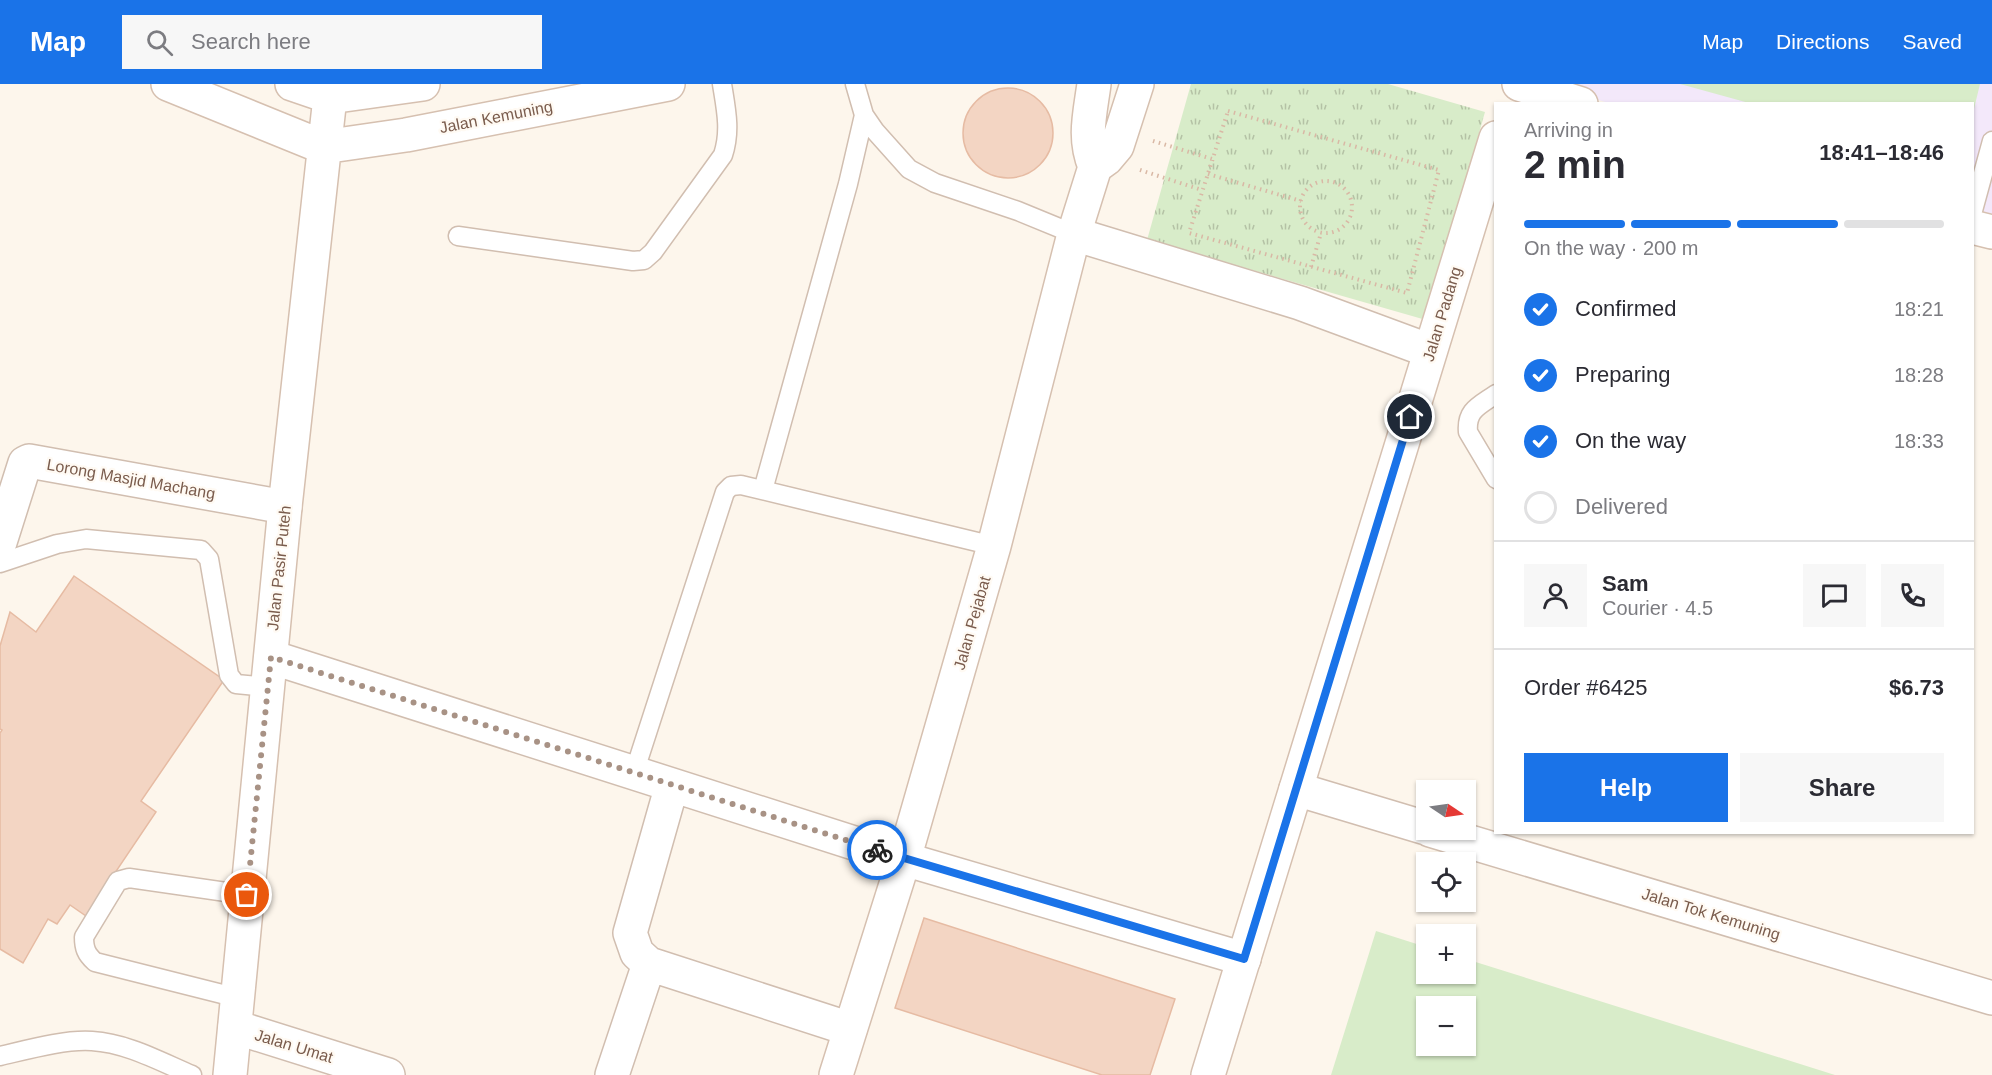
<!DOCTYPE html>
<meta charset="utf-8">
<style>
body{margin:0;font-family:Helvetica,sans-serif;background:#f7f7f7;color:#2b2b33;height:100vh;display:flex;flex-direction:column;font-size:22px;white-space:nowrap}
*{box-sizing:border-box;margin:0}
p{font-size:20px;color:#7c7c81}
.icon{flex:none;width:33px;height:33px;fill:none;stroke:currentColor;stroke-width:2;stroke-linecap:round;stroke-linejoin:round}
.map{position:relative;flex:1;overflow:hidden}
.drawer{position:absolute;left:1494px;top:18px;width:480px;height:732px;display:flex;flex-direction:column;background:#fff;border-radius:0px;box-shadow:0 2px 4px #0004}
.drawer>*{flex:none}
.needle{width:39px;rotate:103deg}
.controls{position:absolute;left:1416px;top:696px;display:grid;gap:12px}
.controls a{display:grid;place-items:center;width:60px;height:60px;border-radius:0px;background:#fff;box-shadow:0 2px 4px #0004;font-size:30px}
.pin{position:absolute;display:grid;place-items:center;width:51px;height:51px;color:#fff;margin:-26px;border:3px solid #fff;border-radius:50%;box-shadow:0 2px 6px #0007}
.courier{position:absolute;display:grid;place-items:center;width:60px;height:60px;margin:-30px;border:4px solid #1a73e8;border-radius:50%;background:#fff;color:#222;box-shadow:0 2px 8px #0007}
.headline em{font-style:normal;font-weight:700}
.headline div{display:flex;flex-direction:column-reverse}
.headline{display:flex;align-items:center;justify-content:space-between;height:102px;padding:0 30px}
h1{font-size:39px;font-weight:700;line-height:45px}
.bar{display:grid;grid-template-columns:repeat(4,1fr);gap:9px 6px;align-content:center;height:72px;padding:0 30px}
.bar i{height:8px;border-radius:4px;background:#e1e1e2}
.bar .on{background:#1a73e8}
.bar p{grid-column:span 4}
.line{display:flex;align-items:center;gap:15px;padding:0 30px;border-top:2px solid #e1e1e2}
.line div{flex:1}
.round{display:grid;place-items:center;flex:none;width:63px;height:63px;border-radius:0px;background:#f7f7f7}
ol{padding:0 30px;list-style:none}
li{display:flex;align-items:center;gap:18px;height:66px}
li p{margin-inline-start:auto}
li .icon{padding:6px;border-radius:50%;background:#1a73e8;color:#fff;stroke-width:4}
li:last-child{color:#7c7c81}
li i{width:33px;height:33px;border:3px solid #e1e1e2;border-radius:50%}
.primary-button{display:flex;gap:12px;margin-top:auto;padding:12px 30px}
.primary-button a{flex:1;height:69px;border-radius:0px;background:#1a73e8;color:#fff;font-size:24px;font-weight:700;line-height:69px;text-align:center}
.primary-button a+a{background:#f7f7f7;color:#2b2b33}
header{display:flex;align-items:center;gap:36px;box-sizing:border-box;height:84px;padding:0 30px;background:#1a73e8;color:#fff}
header strong{font-size:28px}
nav{display:flex;gap:33px;margin-inline-start:auto;font-size:21px}
.search{width:420px;height:54px;background:#f7f7f7;display:flex;align-items:center;gap:15px;box-sizing:border-box;padding:0 21px;border-radius:0px;color:#7c7c81;font-size:22px}
.map>svg:first-child{display:block}
.education{fill:#f3e8fa}
.green{fill:#d8ecc9;fill-rule:evenodd}
.park{fill:url(#park-tufts)}
.building{fill:#f3d5c3;stroke:#e6bba3;stroke-width:1.5}
.lines{fill:none;stroke-linecap:round;stroke-linejoin:round}
.lane-casing{stroke:#d1beb0;stroke-width:21}
.street-casing{stroke:#d1beb0;stroke-width:36}
.secondary-casing{stroke:#d6c0b0;stroke-width:36}
.path{stroke:#d9b8a5;stroke-width:4;stroke-dasharray:1.5 4.5;stroke-linecap:butt}
.lane{stroke:#fff;stroke-width:18}
.street{stroke:#fff;stroke-width:33}
.secondary{stroke:#fff;stroke-width:33}
.done{stroke:#a89285;stroke-width:6;stroke-dasharray:0 10.8}
.route{stroke:#1a73e8;stroke-width:8}
.labels{text-anchor:middle;dominant-baseline:central;stroke-width:4.5;stroke-linejoin:round;paint-order:stroke}
.street-label{font-size:16px;fill:#7a5c4d;stroke:#fffaf3}
</style>
<header>
<strong>Map</strong>
<div class="search"><svg class="icon" aria-label="search" viewBox="0 0 24 24"><circle cx="10" cy="10" r="6"/><path d="M15 15l6 6"/></svg>Search here</div>
<nav><a>Map</a><a>Directions</a><a>Saved</a></nav>
</header>
<div class="map">
<svg width="1992" height="991" viewBox="0 0 1992 991">
<defs>
<pattern id="park-tufts" width="24" height="20" patternUnits="userSpaceOnUse" patternTransform="scale(1.5)"><rect width="24" height="20" fill="#d8ecc9"/><path d="M3 7l-1-3M5 7V3M7 7l1-3M15 17l-1-3M17 17v-4M19 17l1-3" fill="none" stroke="#b4c2a5"/></pattern>
</defs>
<rect width="100%" height="100%" fill="#fdf6ec"/>
<path class="education" d="M1545,0H1992V130L1973,125L1972,20H1612Z"/>
<path class="green" d="M1680,0H1980L1973,29L1972,20L1749,19Z
M1376,847L1426,863V890H1466V875L1835,991H1331ZM1426,922H1466V962H1426Z"/>
<path class="park" d="M1191,0H1388L1485,28L1426,236L1147,156Z"/>
<path class="building" d="M963 49a45 45 0 1 1 90 0a45 45 0 1 1-90 0Z
M74,492L224,596L141,717L156,728L86,832L70,821L57,840L48,835L23,879L0,865V649L2,646L0,645V562L10,528L36,548Z
M924,834L1175,915L1150,991H1102L895,924Z"/>
<g class="lines">
<g class="lane-casing">
<path id="lane" d="M855,0L864,31L875,47L909,85L935,99L1018,127L1074,150
M1972,130L1992,57
M458,152L633,177L644,176L653,168L723,71C731,47 726,25 722,0
M1496,310C1479,322 1466,326 1468,348L1496,395
M763,406L848,100L864,31
M0,479L57,460L86,455L201,466L209,475L229,591L236,600L268,603
M634,689L725,408L731,402L741,401L994,462
M238,914L95,878C86,870 84,864 84,853L118,797L129,794L247,811
M0,972C26,966 65,955 92,957C127,959 161,978 192,991"/>
</g>
<g class="street-casing">
<path id="street" d="M1074,150L1300,219L1430,267
M0,458L25,379L29,377L285,423
M271,573L904,775L1244,875
M1296,705L1426,744
M1430,746L1992,914
M649,880L850,945
M235,943L388,991
M612,991L649,880L637,869L630,849L672,701"/>
</g>
<g class="secondary-casing">
<path id="secondary" d="M168,0L323,63
M292,0L330,13L423,0
M1094,0C1090,30 1083,54 1095,83
M1519,0L1581,20
M323,63L406,51L668,0
M1972,143L1992,148
M230,991L285,423L330,13
M836,991L904,775L994,462L1074,150L1095,83L1106,75L1117,62L1137,0
M1208,991L1496,54"/>
</g>
<path class="path" d="M1228,27L1439,86L1407,209L1189,149Z
M1153,57L1212,75
M1140,86L1202,106
M1208,90L1301,117
M1300 123a26 26 0 1 1 52 0a26 26 0 1 1-52 0Z
M1311,183L1321,149"/>
<use href="#lane" class="lane"/>
<use href="#street" class="street"/>
<use href="#secondary" class="secondary"/>
</g>
<g class="lines">
<path class="done" d="M247,811L271,573L877,766"/>
<path class="route" d="M877,766L1244,875L1410,333"/>
</g>
<g class="labels">
<g class="street-label">
<text transform="translate(496 33) rotate(-11)">Jalan Kemuning</text>
<text transform="translate(1442 230) rotate(-73)">Jalan Padang</text>
<text transform="translate(131 395) rotate(10)">Lorong Masjid Machang</text>
<text transform="translate(279 484) rotate(-84)">Jalan Pasir Puteh</text>
<text transform="translate(972 539) rotate(-74)">Jalan Pejabat</text>
<text transform="translate(1711 830) rotate(17)">Jalan Tok Kemuning</text>
<text transform="translate(294 962) rotate(17)">Jalan Umat</text>
</g>
</g>
</svg>
<div class="controls">
<a><svg class="needle" viewBox="-14 -14 28 28"><path d="M0-13l5 13h-10z" fill="#e53935"/><path d="M0 13l5-13h-10z" fill="#7c7c81"/></svg></a>
<a><svg class="icon" aria-label="locate" viewBox="0 0 24 24"><circle cx="12" cy="12" r="6"/><path d="M12 2v4M12 18v4M2 12h4M18 12h4"/></svg></a>
<a>+</a>
<a>−</a>
</div>
<div class="pin" style="left:247px;top:811px;background:#ea580c"><svg class="icon" aria-label="bag" viewBox="0 0 24 24"><path d="M5 8h14l-1 12H6zM9 8a3 3 0 0 1 6 0"/></svg></div>
<div class="pin" style="left:1410px;top:333px;background:#1f2937"><svg class="icon" aria-label="home" viewBox="0 0 24 24"><path d="M3 11l9-7 9 7M6 9v11h12V9"/></svg></div>
<div class="courier" style="left:877px;top:766px"><svg class="icon" aria-label="bike" viewBox="0 0 24 24"><circle cx="6" cy="16" r="4"/><circle cx="18" cy="16" r="4"/><path d="M6 16l4-8h5l3 8M10 8l3 8H6M13 5h3"/></svg></div>
<section class="drawer">
<div class="headline"><div><h1>2 min</h1><p>Arriving in</p></div><em>18:41–18:46</em></div>
<div class="bar"><i class="on"></i><i class="on"></i><i class="on"></i><i></i><p>On the way · 200 m</p></div>
<ol>
<li><svg class="icon" aria-label="check" viewBox="0 0 24 24"><path d="M5 12l5 5 9-10"/></svg>Confirmed<p>18:21</p></li>
<li><svg class="icon" aria-label="check" viewBox="0 0 24 24"><path d="M5 12l5 5 9-10"/></svg>Preparing<p>18:28</p></li>
<li><svg class="icon" aria-label="check" viewBox="0 0 24 24"><path d="M5 12l5 5 9-10"/></svg>On the way<p>18:33</p></li>
<li><i></i>Delivered</li>
</ol>
<div class="line" style="height:108px"><a class="round"><svg class="icon" aria-label="person" viewBox="0 0 24 24"><circle cx="12" cy="8" r="4"/><path d="M4 21q1-7 8-7t8 7"/></svg></a><div><b>Sam</b><p>Courier · 4.5</p></div><a class="round"><svg class="icon" aria-label="chat" viewBox="0 0 24 24"><path d="M4 5h16v11H9l-5 4z"/></svg></a><a class="round"><svg class="icon" aria-label="phone" viewBox="0 0 24 24"><path d="M5 4h4l2 5-3 2q2 4 5 5l2-3 5 2v4C11 20 4 13 5 4z"/></svg></a></div>
<div class="line" style="height:78px"><div>Order #6425</div><b>$6.73</b></div>
<div class="primary-button"><a>Help</a><a>Share</a></div>
</section>
</div>
